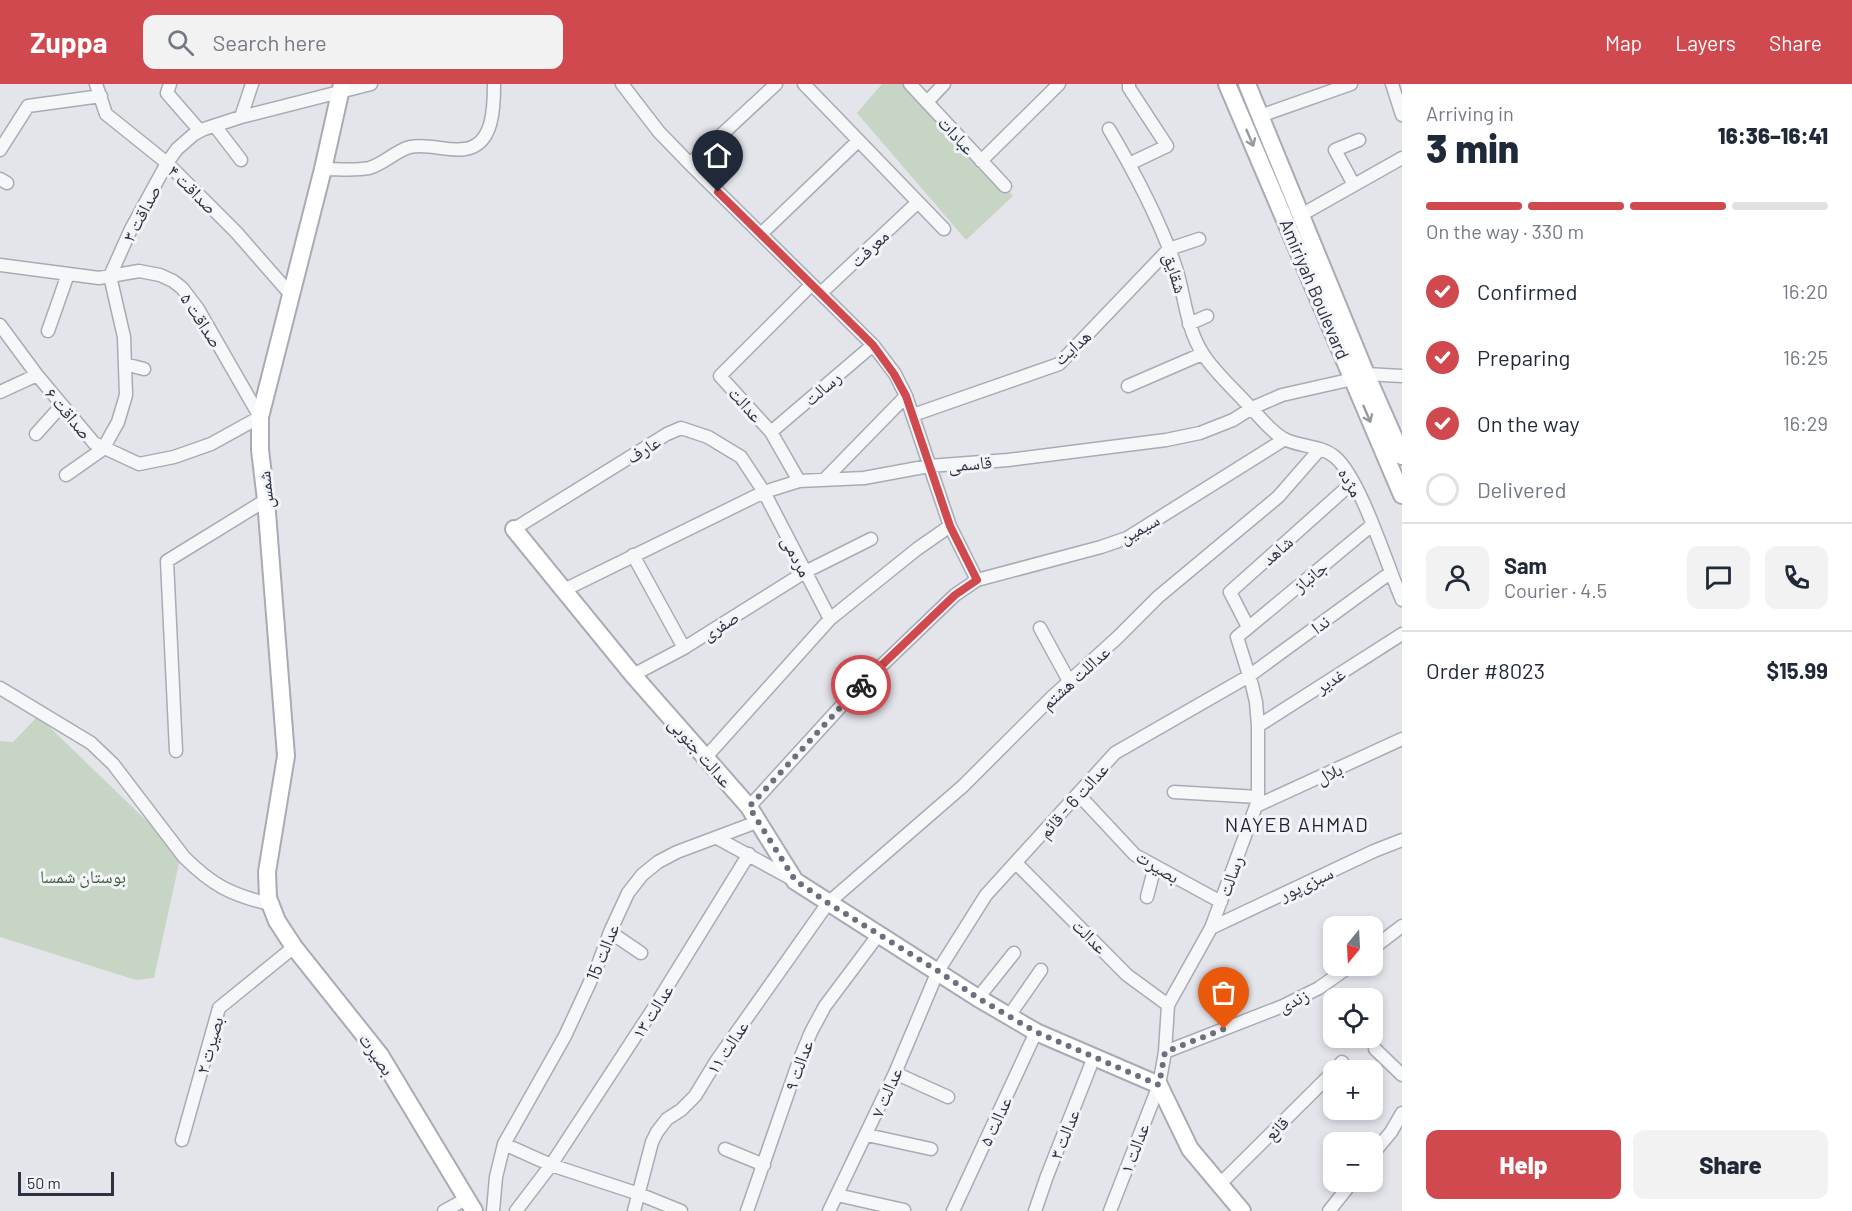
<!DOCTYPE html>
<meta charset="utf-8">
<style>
body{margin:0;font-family:Barlow,"Noto Naskh Arabic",sans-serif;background:#f2f2f3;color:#1f2937;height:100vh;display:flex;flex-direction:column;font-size:22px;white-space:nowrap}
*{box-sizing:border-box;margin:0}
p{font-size:20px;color:#747a83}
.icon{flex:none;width:33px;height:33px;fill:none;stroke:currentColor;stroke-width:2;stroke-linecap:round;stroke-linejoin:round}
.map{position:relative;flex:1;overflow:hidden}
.drawer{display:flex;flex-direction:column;background:#fff;width:450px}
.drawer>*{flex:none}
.needle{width:39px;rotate:198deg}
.tools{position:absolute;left:1323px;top:832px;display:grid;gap:12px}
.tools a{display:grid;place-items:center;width:60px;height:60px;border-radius:12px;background:#fff;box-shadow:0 3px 9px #0003;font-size:30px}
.scale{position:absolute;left:18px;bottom:15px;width:96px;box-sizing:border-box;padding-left:6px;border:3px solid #2a3143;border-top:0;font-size:16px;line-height:21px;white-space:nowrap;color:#2a3143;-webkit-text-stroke:4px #f3f4f8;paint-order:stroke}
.pin{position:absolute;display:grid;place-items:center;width:51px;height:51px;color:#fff;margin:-62px -26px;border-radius:50% 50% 50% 0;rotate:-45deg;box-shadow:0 0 6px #0007}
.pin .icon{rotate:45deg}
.courier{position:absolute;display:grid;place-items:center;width:60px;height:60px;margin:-30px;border:4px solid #cf494e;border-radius:50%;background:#fff;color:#222;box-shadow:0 2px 8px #0007}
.head em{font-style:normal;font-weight:800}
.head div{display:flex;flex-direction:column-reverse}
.head{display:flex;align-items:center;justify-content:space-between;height:102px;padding:0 24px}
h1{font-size:39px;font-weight:800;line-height:45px}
.bar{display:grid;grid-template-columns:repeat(4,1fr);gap:9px 6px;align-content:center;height:72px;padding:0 24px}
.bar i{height:8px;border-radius:4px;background:#e0e1e3}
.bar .active{background:#cf494e}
.bar p{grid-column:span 4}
.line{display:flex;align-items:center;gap:15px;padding:0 24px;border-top:2px solid #e0e1e3}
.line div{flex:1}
.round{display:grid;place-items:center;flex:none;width:63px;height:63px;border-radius:12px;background:#f2f2f3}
ol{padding:0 24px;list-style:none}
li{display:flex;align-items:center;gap:18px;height:66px}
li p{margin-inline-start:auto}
li .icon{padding:6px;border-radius:50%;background:#cf494e;color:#fff;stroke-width:4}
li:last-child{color:#747a83}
li i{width:33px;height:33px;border:3px solid #e0e1e3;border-radius:50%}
.button{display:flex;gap:12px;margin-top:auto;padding:12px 24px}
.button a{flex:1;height:69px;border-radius:12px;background:#cf494e;color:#fff;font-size:24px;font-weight:800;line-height:69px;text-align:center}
.button a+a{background:#f2f2f3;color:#1f2937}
header{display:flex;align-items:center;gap:36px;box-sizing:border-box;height:84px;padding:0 30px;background:#cf494e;color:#fff}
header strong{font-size:28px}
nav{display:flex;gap:33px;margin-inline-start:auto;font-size:21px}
.search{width:420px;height:54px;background:#f2f2f3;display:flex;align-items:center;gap:15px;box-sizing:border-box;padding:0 21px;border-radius:12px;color:#747a83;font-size:22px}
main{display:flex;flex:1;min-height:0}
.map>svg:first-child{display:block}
.green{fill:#c6d5c4}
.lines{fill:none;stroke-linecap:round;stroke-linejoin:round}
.street-casing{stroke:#a8abb5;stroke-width:15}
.secondary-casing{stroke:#a8abb5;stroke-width:20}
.street{stroke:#f6f7f9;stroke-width:12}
.secondary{stroke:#fff;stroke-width:16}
.oneway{stroke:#9498a1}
.done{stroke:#6b707e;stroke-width:6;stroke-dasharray:0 10.8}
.route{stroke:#cf494e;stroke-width:8}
.labels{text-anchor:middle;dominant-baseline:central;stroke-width:6;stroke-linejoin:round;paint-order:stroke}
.street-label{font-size:18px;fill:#2a3143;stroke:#f3f4f8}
.park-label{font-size:18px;fill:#3b5f38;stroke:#f3f4f8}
.neighbourhood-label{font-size:20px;letter-spacing:1.5px;fill:#1d2234;stroke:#f3f4f8}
</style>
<header>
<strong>Zuppa</strong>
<div class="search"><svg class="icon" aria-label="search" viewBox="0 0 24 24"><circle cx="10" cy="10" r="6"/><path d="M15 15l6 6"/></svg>Search here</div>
<nav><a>Map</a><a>Layers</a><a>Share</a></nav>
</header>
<main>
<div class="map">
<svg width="1402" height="1127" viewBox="0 0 1402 1127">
<rect width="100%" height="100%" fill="#e3e5eb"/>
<path class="green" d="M882,0H910L1013,112L966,156L857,29Z
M38,632L181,770L154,894L136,896L0,853V657L13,658Z"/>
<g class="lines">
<g class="street-casing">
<path id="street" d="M96,0L106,30L167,79L236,148L292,212
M170,0L167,9L200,47
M622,0L659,48L690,80L873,261L895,290L906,312L950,442L977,496
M804,0L944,145
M910,0L1005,102
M1129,0V4L1167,62L1129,80
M1392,0L1402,31
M927,18L944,0
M1260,32L1351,0
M241,33L252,0
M215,42L241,76
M1109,45C1135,89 1160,136 1176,184C1185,212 1186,244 1203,270C1216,290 1235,306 1251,324C1261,334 1271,348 1284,355C1300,363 1321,361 1335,373C1361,395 1387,482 1402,516
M0,66L28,22L101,12
M981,77L1059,0
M690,80L776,0
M323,85C338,85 355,87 369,84C384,80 395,67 410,63C429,59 448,68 465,65C494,61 494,22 494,0
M0,95L7,99
M1354,101L1335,66L1359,56
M1301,131L1402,74
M761,150L858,57
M0,181L99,194L139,187L160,191L173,197L182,204L198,225L260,333L211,360L174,373L139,380L94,359L37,291L0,241
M821,209L918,118
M1189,240L1207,232
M48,247L68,190
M125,280L144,285
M1128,302L1202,270
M0,308L37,291
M913,331L1059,280L1169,165L1199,155
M771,348L873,261
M36,350L62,321
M66,391L103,365L118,338L126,311L124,253L110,192L131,145L167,79L177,65L193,51L204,45L241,33L371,0
M824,396L906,312
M799,397L771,348L720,292L811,201
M514,445L667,350L681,344L708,353L741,373L764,408L830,535
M633,471L684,564
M564,506L764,408L799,397L864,394L929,382L1008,376L1166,356L1200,349L1233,336L1252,324L1282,311L1353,295L1366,290L1402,292
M1248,543L1230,508L1353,398
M1040,544L1069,597
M633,591L684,564L805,488L871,455
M0,604L91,659L113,680L184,773C212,801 231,811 270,820
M1258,642L1402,550
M176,667L167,477L266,416
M706,673L830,535L917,465L950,442
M1174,708L1258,713
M1078,710L1135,771L1221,818
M1256,722L1402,655
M749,723L854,608L955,511L977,496L1101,463L1127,454L1285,355
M717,754L792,795
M1016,779L1127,891L1168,921
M1147,813L1155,782
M1211,844L1374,767L1402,756
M610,848L641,869
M1372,865L1402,842
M978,914L1014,869
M1009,932L1041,886
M1375,965L1402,991
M1165,968L1283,922L1319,904L1350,882
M1334,987L1342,978
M895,989L948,1013
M867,1051L931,1065
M182,1056L219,924L294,863
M504,1060L551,1081L639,1110L681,1127
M725,1065L764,1081
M1372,1071L1391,1048L1402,1029
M1219,1101L1334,987
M837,1111L904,1126
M444,1127L466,1115
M493,1127L496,1093L504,1060L565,952L597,883L610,848L628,809L642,791L658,778L677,768L757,738
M516,1127L551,1081L657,919L749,770
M634,1127L652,1058L657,1048L667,1035L681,1026L695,1012L717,976L828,819L963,702L1051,614L1118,553L1158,513L1278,413L1320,365
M747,1127L799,977L811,948L825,922L879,850
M829,1127L895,989L938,887L986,811L1115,669L1249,592L1390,489
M953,1127L1036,948
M1035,1127L1047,1092L1094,973
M1110,1127L1159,1001L1165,968L1168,921L1211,844L1256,722L1258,713V642L1256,618L1252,601L1237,553L1372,441
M1329,1127L1352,1098"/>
</g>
<g class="secondary-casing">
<path id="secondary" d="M342,0L323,85L260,333V366L266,416L286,672L267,788L268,814L277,837L294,863L380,971L474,1127
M1227,0L1402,411
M1247,0L1366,290L1402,372
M514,445L633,591L749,723L795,797L978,914L1036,948L1159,1001L1190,1065L1242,1127"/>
</g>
<use href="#street" class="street"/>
<use href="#secondary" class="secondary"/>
</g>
<defs><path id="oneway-shaft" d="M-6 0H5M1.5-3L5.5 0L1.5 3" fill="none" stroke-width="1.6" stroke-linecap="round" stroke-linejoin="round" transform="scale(1.5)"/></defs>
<g class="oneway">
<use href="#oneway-shaft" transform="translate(1250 54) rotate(67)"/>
<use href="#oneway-shaft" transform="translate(1367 330) rotate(67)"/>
</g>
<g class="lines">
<path class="done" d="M861,601L749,723L795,796L828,819L938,887L978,914L1036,948L1159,1001L1165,968L1224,945"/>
<path class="route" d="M718,108L873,261L894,290L906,312L950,442L977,496L955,511L861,601"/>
</g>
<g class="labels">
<g class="street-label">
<text transform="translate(957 51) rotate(47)">عبادات</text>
<text transform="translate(193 105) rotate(45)">صداقت ۴</text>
<text transform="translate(141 129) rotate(-62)">صداقت ۳</text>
<text transform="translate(869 164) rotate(-43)">معرفت</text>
<text transform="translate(1176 189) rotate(73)">شقایق</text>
<text transform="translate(1315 205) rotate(67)">Amiriyah Boulevard</text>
<text transform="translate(202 236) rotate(57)">صداقت ۵</text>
<text transform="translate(1072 263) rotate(-42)">هدایت</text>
<text transform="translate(822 304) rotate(-41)">رسالت</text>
<text transform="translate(746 320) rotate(48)">عدالت</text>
<text transform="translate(69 329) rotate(50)">صداقت ۶</text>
<text transform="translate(643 365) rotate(-32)">عارف</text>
<text transform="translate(970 379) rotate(-5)">قاسمی</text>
<text transform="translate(1351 398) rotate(61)">مژده</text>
<text transform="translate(265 406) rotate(-96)">شمس</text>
<text transform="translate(1139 444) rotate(-29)">سیمین</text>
<text transform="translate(1277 466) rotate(-41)">شاهد</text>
<text transform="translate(797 472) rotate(63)">مردمی</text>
<text transform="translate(1310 492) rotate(-39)">جانباز</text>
<text transform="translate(1320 540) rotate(-36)">ندا</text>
<text transform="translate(720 541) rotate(-32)">صفری</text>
<text transform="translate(1075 593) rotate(-42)">عداللت هشتم</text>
<text transform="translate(1330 596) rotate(-33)">غدیر</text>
<text transform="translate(701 668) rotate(49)">عدالت جنوبی</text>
<text transform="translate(1329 689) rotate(-25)">بلال</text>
<text transform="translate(1073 716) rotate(-48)">عدالت 6 - قائم</text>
<text transform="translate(1158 782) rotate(31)">بصیرت</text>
<text transform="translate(1230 792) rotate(-70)">رسالت</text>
<text transform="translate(1306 799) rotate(-25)">سبزی‌پور</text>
<text transform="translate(1090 852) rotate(45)">عدالت</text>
<text transform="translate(602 868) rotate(-68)">عدالت 15</text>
<text transform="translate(1293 916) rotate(-26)">زندی</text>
<text transform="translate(652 927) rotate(-57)">عدالت ۱۳</text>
<text transform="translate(209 961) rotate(-74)">بصیرت ۲</text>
<text transform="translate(727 963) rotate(-56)">عدالت ۱۱</text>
<text transform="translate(377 970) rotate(55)">بصیرت</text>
<text transform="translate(798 981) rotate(-70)">عدالت ۹</text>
<text transform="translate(886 1008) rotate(-66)">عدالت ۷</text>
<text transform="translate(995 1037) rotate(-65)">عدالت ۵</text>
<text transform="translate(1276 1044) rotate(-45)">قانع</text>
<text transform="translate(1064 1050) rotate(-68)">عدالت ۳</text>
<text transform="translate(1134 1064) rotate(-69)">عدالت ۱</text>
</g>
<g class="park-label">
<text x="83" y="792">بوستان شمسا</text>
</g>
<g class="neighbourhood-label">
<text x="1297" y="740">NAYEB AHMAD</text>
</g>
</g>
</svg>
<div class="tools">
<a><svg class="needle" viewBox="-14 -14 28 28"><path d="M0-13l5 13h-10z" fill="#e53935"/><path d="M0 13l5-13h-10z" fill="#747a83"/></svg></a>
<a><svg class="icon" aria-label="locate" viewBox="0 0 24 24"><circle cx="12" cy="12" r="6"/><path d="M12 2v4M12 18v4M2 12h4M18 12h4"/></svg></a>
<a>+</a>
<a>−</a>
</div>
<div class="scale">50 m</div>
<div class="pin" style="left:1224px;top:945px;background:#ea580c"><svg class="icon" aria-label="bag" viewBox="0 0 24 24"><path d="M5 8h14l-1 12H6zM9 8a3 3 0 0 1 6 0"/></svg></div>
<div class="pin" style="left:718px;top:108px;background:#1f2937"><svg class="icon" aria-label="home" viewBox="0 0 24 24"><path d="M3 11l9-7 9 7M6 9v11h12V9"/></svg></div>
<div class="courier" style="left:861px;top:601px"><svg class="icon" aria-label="bike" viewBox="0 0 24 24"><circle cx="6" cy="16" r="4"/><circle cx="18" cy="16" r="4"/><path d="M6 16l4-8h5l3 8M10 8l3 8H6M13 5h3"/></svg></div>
</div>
<section class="drawer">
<div class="head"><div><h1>3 min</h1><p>Arriving in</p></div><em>16:36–16:41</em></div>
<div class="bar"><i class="active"></i><i class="active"></i><i class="active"></i><i></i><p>On the way · 330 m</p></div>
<ol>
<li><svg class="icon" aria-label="check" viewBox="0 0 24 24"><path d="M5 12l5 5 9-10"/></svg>Confirmed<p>16:20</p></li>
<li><svg class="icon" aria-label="check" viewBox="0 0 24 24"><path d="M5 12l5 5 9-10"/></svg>Preparing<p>16:25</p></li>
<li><svg class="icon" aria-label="check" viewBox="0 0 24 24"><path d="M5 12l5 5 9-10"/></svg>On the way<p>16:29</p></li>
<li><i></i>Delivered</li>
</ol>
<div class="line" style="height:108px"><a class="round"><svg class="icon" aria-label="person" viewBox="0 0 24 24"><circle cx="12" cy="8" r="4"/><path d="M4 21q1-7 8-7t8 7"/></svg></a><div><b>Sam</b><p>Courier · 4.5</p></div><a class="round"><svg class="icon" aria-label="chat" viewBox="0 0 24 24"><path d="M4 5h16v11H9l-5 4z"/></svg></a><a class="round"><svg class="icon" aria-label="phone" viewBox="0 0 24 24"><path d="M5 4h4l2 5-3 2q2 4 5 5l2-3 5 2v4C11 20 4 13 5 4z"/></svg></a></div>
<div class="line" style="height:78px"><div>Order #8023</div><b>$15.99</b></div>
<div class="button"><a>Help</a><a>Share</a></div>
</section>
</main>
